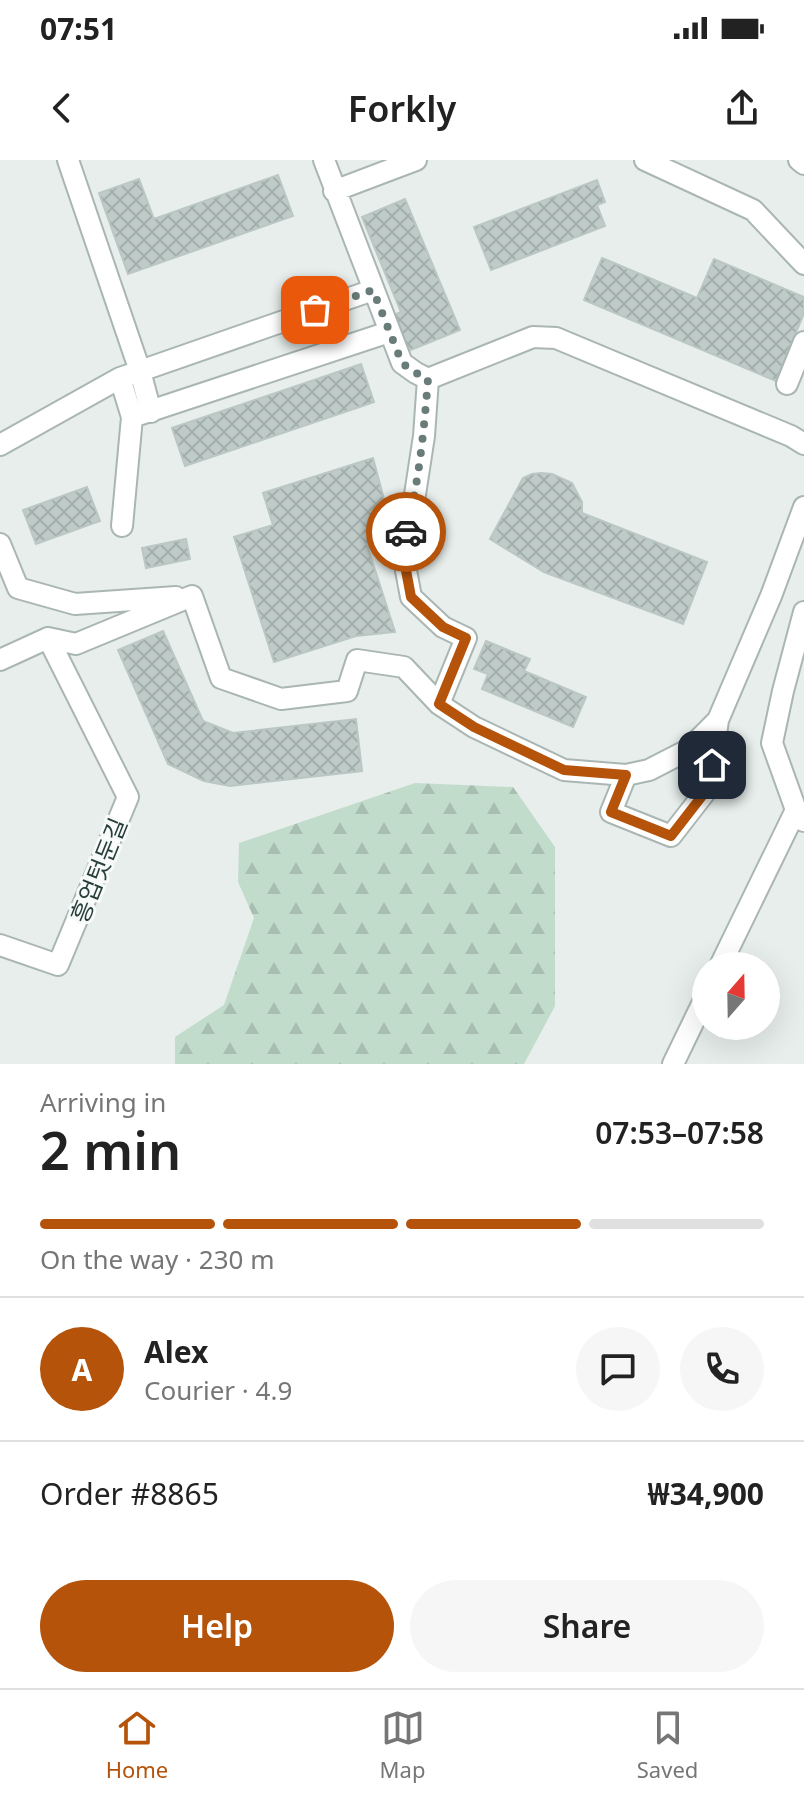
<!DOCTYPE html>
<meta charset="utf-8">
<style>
body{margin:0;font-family:"Noto Sans","Noto Sans KR",sans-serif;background:#f6f6f6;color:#222;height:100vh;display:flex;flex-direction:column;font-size:30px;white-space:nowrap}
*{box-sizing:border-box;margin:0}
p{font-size:26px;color:#767676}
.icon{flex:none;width:44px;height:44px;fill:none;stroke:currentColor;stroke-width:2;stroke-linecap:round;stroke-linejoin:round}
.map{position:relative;height:904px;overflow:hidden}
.sheet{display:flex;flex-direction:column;background:#fff;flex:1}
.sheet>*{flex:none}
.needle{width:52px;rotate:20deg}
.buttons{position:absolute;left:692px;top:792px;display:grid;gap:16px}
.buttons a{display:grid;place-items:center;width:88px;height:88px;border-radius:50%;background:#fff;box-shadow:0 8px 32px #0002;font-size:40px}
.pin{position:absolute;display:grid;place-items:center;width:68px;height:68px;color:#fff;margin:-34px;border-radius:16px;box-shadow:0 4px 12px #0006}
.courier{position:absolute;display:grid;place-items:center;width:80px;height:80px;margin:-40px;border:6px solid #b45309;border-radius:50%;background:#fff;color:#222;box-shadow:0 2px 10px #0007}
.head em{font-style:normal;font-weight:600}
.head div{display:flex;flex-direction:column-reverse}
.head{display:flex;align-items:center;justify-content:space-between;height:136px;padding:0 40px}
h1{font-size:52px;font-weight:600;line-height:60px}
.bar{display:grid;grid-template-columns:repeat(4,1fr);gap:12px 8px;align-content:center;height:96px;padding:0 40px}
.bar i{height:10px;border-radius:6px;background:#e0e0e0}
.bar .on{background:#b45309}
.bar p{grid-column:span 4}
.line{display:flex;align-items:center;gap:20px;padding:0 40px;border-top:2px solid #e0e0e0}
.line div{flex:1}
.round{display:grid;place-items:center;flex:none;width:84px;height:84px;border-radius:42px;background:#f6f6f6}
.cta{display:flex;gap:16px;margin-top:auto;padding:16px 40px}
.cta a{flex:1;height:92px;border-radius:48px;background:#b45309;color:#fff;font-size:32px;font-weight:600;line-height:92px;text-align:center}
.cta a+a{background:#f6f6f6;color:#222}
.status{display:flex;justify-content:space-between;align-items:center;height:56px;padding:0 40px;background:#fff;direction:ltr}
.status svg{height:22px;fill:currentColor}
header{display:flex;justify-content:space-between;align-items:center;height:104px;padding:0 40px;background:#fff;font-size:36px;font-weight:600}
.dock{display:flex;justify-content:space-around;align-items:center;height:112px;border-top:2px solid #e0e0e0;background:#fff;font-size:22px;color:#767676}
.dock a{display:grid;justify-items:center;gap:4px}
.dock .on{color:#b45309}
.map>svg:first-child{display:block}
.forest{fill:url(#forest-firs)}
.building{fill:url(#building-cross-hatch);stroke:#bac7c3;stroke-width:2}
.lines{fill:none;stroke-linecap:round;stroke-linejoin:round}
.minor-casing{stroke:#aab6b3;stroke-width:24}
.minor{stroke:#fff;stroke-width:20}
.done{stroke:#6a7c79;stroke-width:8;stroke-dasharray:0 14.4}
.route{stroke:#b45309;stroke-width:10}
.labels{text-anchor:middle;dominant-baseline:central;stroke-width:6;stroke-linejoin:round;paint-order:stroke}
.street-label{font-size:24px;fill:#273f3b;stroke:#f7faf9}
</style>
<div class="status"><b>07:51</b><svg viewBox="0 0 49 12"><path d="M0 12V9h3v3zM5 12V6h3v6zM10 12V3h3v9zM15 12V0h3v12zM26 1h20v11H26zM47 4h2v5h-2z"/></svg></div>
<header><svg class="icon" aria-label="back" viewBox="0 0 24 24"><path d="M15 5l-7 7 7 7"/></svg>Forkly<svg class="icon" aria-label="share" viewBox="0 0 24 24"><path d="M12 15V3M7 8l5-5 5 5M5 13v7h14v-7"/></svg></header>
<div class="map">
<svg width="804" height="904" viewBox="0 0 804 904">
<defs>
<pattern id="forest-firs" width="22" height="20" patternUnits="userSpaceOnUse" patternTransform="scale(2)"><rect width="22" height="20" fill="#c2dccc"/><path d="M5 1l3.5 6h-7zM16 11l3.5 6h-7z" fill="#a7beb0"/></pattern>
<pattern id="building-cross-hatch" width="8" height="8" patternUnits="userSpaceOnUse" patternTransform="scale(2)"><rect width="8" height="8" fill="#bfcbc8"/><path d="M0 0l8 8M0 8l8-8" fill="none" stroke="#a4afad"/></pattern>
</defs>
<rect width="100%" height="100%" fill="#e7eeeb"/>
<path class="forest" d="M415,623L513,627L555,687V846L524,904H175V877L224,845L254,758L238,722L239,683Z"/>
<path class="building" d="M278,15L293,56L128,114L99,33L139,19L154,59Z
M597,20L605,42L597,45L605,66L491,110L474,67Z
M405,39L460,170L406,192L391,156L401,152L362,57Z
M602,98L697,138L714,99L804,137V153L776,221L584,140Z
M361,204L374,242L185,306L172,268Z
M373,298L384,339L367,385L395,472L356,476L274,502L234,377L273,365L263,333Z
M541,313L552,314L572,323L582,342V353L707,402L683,464L544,412L490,379L523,318L532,314Z
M87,327L100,361L36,384L23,350Z
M186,379L190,399L146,408L142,388Z
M163,471L203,561L233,573L356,559L362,611L230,626L204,621L168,604L118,490Z
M486,481L530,499L524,511L586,537L573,567L482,529L488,514L474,509Z"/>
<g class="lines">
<g class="minor-casing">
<path id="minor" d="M68,0L140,211L151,252
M324,0L402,203L416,213L428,219L424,276L414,341L402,389L411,437L443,467L466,478L439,544
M645,0L753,50L804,104
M799,0L804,4
M334,31L416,0
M120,218L132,257L122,366
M428,219L533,177L556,178L791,276L804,284
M787,224L804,182
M132,257L389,172
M0,285L120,218L373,130
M0,384L18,428L75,444L176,437
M804,452L783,531L772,583L796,650L804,661
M48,478L76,484L192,436L221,518L281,539L347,531L357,500L404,507L439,544L474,567L564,610L626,615L649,610L688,590L718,560
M0,500L48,478
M626,615L611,652L671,676L709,627L718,560L771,436L804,347
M0,785L58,805L128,637L48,478
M720,806L796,650
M673,904L706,836"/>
</g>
<use href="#minor" class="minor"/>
</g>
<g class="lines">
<path class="done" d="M315,150L373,130L402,203L416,213L428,219C424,271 419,322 406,372"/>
<path class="route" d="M406,372L402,389L411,437L443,467L466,478L439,544L474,567L564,610L626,615L611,652L671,676L709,627L712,605"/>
</g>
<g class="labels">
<g class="street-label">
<text transform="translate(98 710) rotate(-68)">흥업텃둔길</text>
</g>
</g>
</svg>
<div class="buttons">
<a><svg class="needle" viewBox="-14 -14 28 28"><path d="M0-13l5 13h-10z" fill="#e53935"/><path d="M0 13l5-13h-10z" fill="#767676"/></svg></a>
</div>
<div class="pin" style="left:315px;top:150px;background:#ea580c"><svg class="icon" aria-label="bag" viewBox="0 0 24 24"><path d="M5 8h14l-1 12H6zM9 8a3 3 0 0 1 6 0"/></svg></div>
<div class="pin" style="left:712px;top:605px;background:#1f2937"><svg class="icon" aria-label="home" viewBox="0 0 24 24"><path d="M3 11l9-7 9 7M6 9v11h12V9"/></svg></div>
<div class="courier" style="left:406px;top:372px"><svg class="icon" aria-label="car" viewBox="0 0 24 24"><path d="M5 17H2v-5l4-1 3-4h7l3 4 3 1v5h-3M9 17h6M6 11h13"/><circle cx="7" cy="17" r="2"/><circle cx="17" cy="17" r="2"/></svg></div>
</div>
<section class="sheet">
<div class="head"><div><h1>2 min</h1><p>Arriving in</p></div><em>07:53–07:58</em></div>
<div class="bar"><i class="on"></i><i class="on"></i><i class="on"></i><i></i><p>On the way · 230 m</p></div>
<div class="line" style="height:144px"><b class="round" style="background:#b45309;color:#fff">A</b><div><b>Alex</b><p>Courier · 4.9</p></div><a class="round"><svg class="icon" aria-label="chat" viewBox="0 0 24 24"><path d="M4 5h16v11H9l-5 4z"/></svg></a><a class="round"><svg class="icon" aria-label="phone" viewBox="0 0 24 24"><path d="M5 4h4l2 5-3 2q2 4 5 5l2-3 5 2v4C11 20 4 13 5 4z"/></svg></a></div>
<div class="line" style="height:104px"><div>Order #8865</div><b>₩34,900</b></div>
<div class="cta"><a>Help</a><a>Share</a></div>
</section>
<nav class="dock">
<a class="on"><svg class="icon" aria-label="home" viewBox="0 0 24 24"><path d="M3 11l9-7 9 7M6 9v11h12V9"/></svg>Home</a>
<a><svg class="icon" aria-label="map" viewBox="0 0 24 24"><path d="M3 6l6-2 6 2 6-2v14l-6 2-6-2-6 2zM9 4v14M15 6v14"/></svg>Map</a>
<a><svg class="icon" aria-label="saved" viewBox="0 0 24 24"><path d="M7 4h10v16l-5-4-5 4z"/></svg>Saved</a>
</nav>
